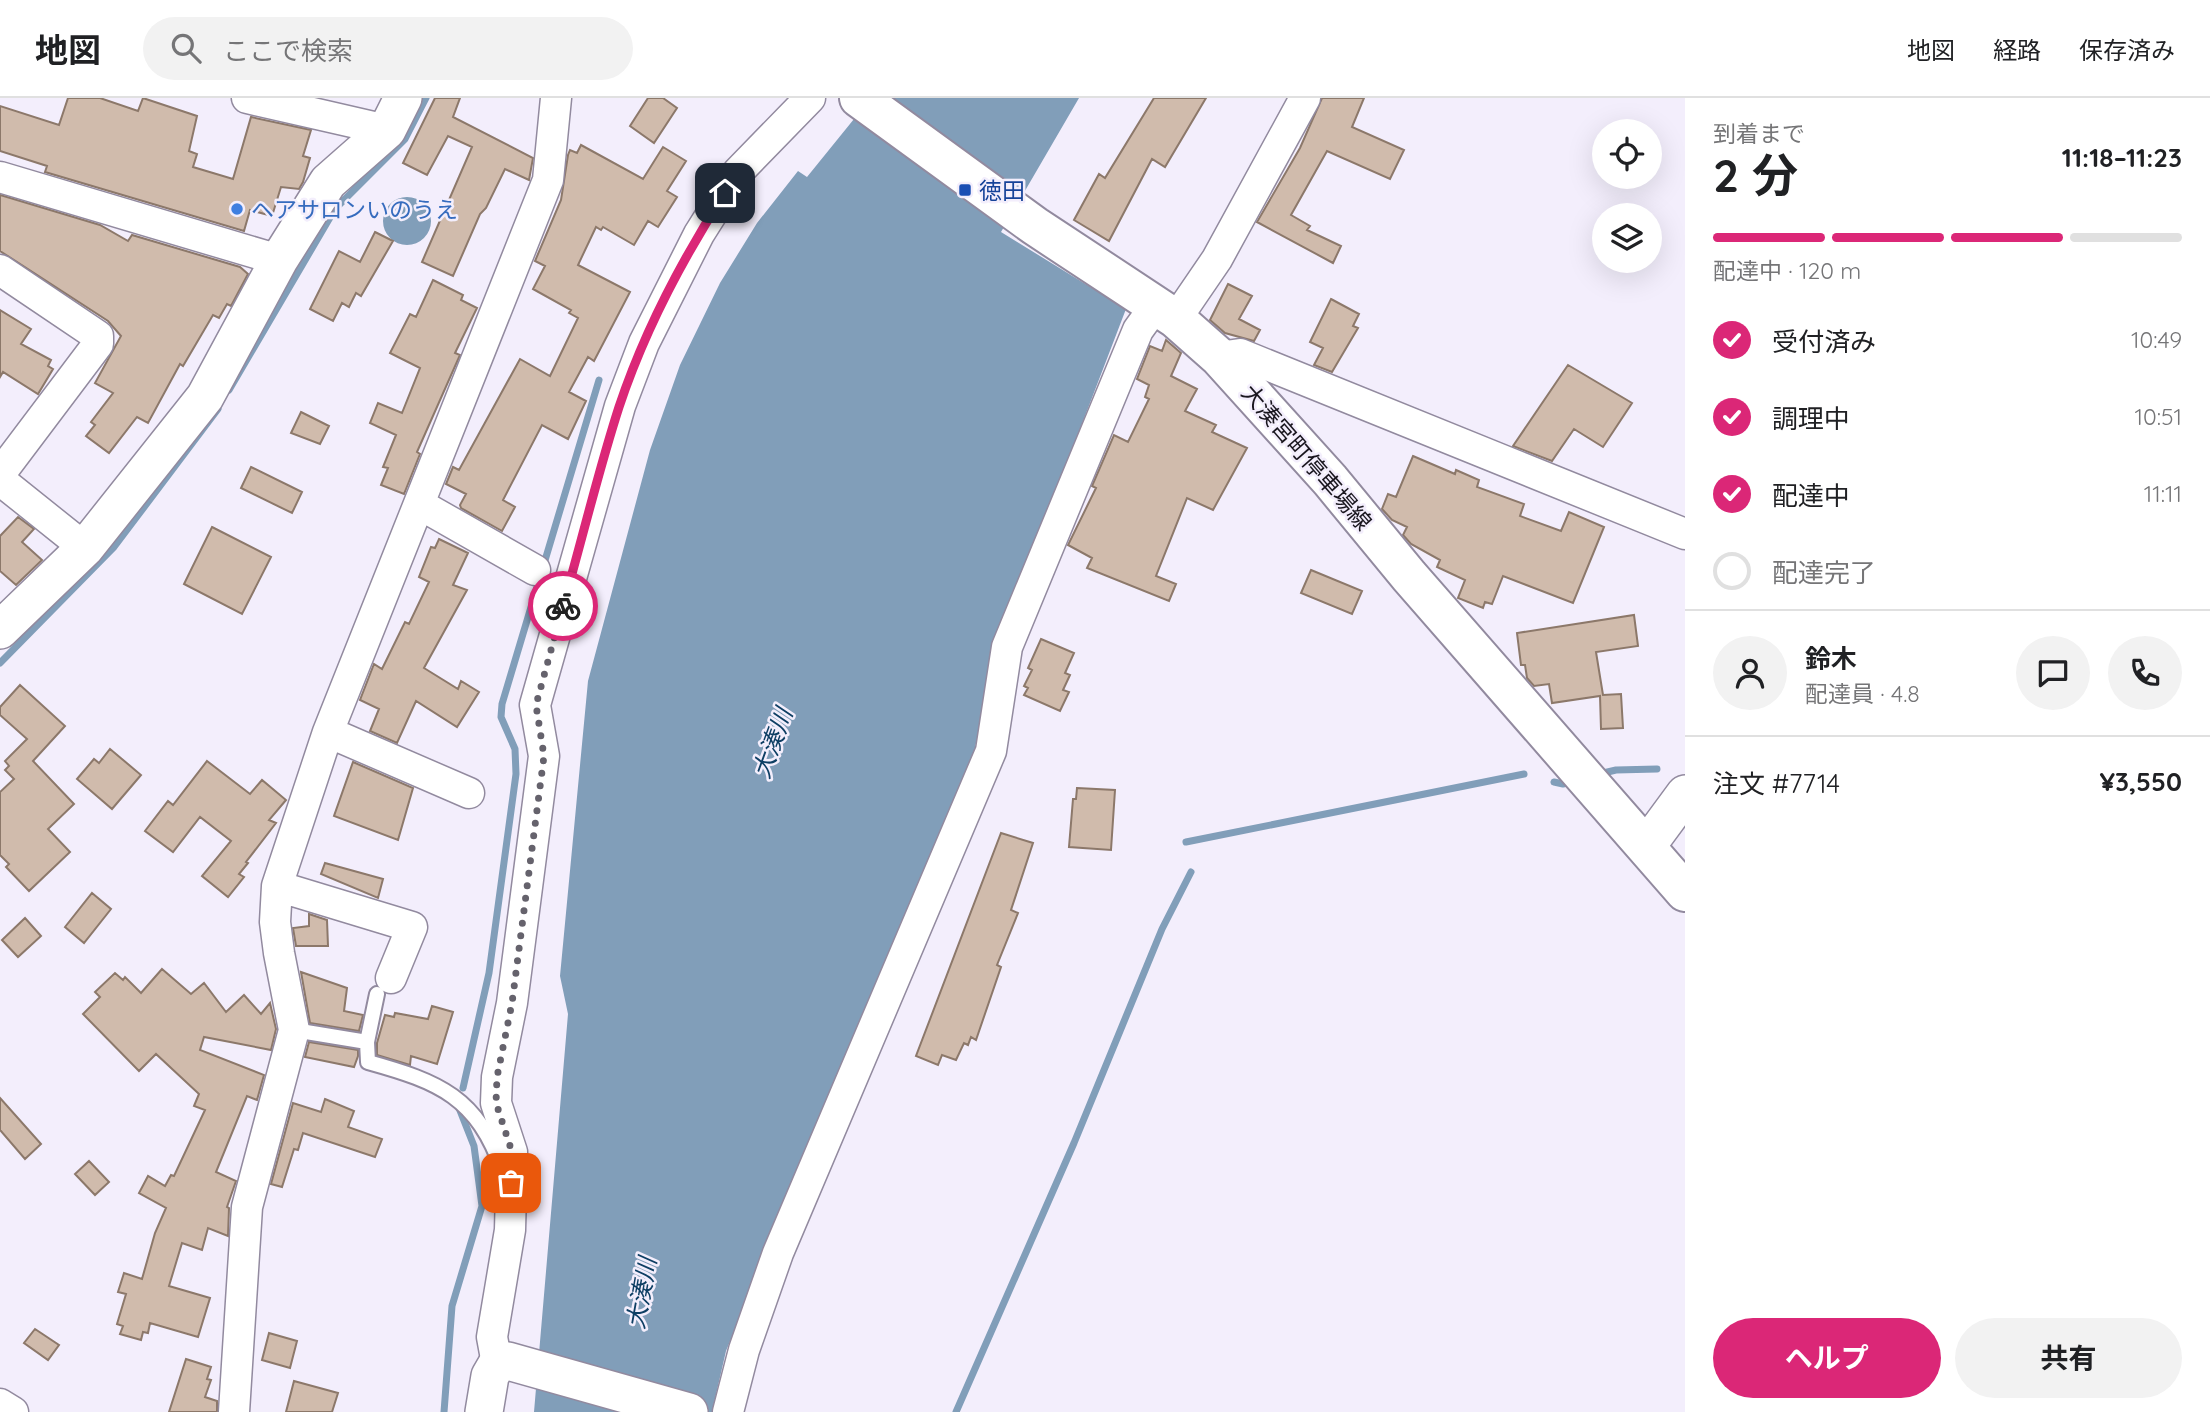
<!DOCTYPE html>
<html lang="ja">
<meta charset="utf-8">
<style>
body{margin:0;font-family:Quicksand,"Noto Sans JP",sans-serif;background:#f2f2f2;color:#202124;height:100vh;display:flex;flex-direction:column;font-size:26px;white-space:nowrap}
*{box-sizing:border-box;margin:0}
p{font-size:23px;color:#757577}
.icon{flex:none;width:38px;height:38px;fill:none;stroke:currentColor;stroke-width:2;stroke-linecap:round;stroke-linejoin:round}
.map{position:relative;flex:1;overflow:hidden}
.side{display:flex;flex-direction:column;background:#fff;width:525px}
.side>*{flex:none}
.controls{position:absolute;left:1592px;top:21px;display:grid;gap:14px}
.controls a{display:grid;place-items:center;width:70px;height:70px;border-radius:50%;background:#fff;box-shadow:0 7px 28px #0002;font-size:35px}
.pin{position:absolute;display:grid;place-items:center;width:60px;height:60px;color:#fff;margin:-30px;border-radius:14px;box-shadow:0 4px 10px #0006}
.courier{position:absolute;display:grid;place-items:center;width:70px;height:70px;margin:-35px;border:5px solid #db2777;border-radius:50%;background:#fff;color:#222;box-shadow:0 2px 9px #0007}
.summary em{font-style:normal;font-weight:700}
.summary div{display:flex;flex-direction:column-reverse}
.summary{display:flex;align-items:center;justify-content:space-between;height:119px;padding:0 28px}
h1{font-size:46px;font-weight:700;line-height:52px}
.bar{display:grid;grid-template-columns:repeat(4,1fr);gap:10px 7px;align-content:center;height:84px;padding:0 28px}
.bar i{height:9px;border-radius:5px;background:#e0e0e0}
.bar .active{background:#db2777}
.bar p{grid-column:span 4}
.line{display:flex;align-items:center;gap:18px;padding:0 28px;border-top:2px solid #e0e0e0}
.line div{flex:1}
.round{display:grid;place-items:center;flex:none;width:74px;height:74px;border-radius:37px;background:#f2f2f2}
ol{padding:0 28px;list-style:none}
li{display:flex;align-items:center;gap:21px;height:77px}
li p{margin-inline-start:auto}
li .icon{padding:7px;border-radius:50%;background:#db2777;color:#fff;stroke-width:4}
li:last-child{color:#757577}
li i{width:38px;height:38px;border:4px solid #e0e0e0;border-radius:50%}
.action{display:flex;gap:14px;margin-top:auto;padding:14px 28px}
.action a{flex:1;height:80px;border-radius:42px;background:#db2777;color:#fff;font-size:28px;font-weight:700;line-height:80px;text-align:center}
.action a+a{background:#f2f2f2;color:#202124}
header{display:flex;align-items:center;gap:42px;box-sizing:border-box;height:98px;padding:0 35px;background:#fff;border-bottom:2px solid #e0e0e0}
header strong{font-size:33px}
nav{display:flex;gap:38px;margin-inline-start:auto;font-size:24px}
.search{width:490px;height:63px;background:#f2f2f2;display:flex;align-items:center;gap:18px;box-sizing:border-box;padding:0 24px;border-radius:38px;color:#757577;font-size:26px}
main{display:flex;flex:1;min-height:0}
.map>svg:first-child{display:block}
.water{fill:#819eb9}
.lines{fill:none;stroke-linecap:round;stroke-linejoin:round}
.stream{stroke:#819eb9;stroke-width:7}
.building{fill:#d0bbac;stroke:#8c786a;stroke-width:2}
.service-casing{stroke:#928a9f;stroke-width:18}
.minor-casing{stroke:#928a9f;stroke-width:33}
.tertiary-casing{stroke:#928a9f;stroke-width:40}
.secondary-casing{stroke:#928a9f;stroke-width:42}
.service{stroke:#fff;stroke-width:14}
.minor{stroke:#fff;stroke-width:30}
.tertiary{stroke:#fff;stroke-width:37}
.secondary{stroke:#fff;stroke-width:38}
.done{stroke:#65626c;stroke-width:7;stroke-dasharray:0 12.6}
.route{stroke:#db2777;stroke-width:9}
.transit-dot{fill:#1a4fb4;stroke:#f3eefc;stroke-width:2.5}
.shop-dot{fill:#3f7fe0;stroke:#f3eefc;stroke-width:2.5}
.labels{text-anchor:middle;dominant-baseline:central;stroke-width:5;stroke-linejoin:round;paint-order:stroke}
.transit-label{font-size:23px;fill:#164399;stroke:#f3eefc;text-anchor:start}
.shop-label{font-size:23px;fill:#366cbe;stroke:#f3eefc;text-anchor:start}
.street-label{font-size:23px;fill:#19161e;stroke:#f3eefc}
.water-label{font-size:24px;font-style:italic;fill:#0d3e63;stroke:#f3eefc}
</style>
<header>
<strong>地図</strong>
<div class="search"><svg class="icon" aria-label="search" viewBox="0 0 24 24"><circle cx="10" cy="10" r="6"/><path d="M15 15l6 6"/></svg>ここで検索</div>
<nav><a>地図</a><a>経路</a><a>保存済み</a></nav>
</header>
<main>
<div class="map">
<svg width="1685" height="1314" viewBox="0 0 1685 1314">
<rect width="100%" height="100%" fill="#f3eefc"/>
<path class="water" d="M871,0H1079L1001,134L1126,211L995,553L975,650L726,1253L712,1314H534L568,916L560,878L588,583L650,352L680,267L720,185L757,125L798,73L807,79Z
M383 123a24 24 0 1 1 48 0a24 24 0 1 1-48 0Z"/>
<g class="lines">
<path class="stream" d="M229,292L335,111L405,41L426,0
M0,565L114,449L218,311
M1599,676L1616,672L1657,671
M1554,684L1563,686L1574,683
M1186,744L1524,676
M463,990L489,875L516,676L515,651L501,619L502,606L599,282
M444,1314L452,1208L482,1108L474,1048L459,1010
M956,1314L1074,1045L1162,831L1191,774"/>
</g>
<path class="building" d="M68,0H100L138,13L143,0L197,18L189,53L197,56L193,69L233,81L251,19L311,32L303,58L310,60L303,84L299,91L281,89L272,118L250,112L244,133L45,74L47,68L0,53V8L59,27Z
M435,0H460L453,19L533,60L529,82L505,71L486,110L480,116L453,178L422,164L472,49L448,38L427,77L403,65Z
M648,0H663L677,10L654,45L630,28Z
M1154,0H1206L1165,69L1152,61L1109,143L1074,122L1099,76L1105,80Z
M1322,0H1364L1352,29L1404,52L1390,81L1327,53L1291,117L1310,128L1307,132L1341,148L1333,165L1257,124L1300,50Z
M581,47L643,81L663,49L686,63L667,93L677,99L658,129L648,123L634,147L603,129L601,132L596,129L578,167L630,194L594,263L588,259L569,294L586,303L568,341L542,327L503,402L515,409L502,433L461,410L460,407L466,396L446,386L453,369L459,372L520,261L550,278L578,220L569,215L571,212L533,191L545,168L535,163L561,102L568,57L570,52L577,55Z
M0,97L100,127L128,143L132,137L240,169L248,176L231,208L227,206L219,220L213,217L183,268L180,266L148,325L137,319L109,355L86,338L95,327L91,324L113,295L95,285L121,238L108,223L0,153Z
M375,134L393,143L361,198L356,195L349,209L342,205L333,223L310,211L339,153L360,164Z
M433,182L463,197L461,202L477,210L455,255L460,257L417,354L420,356L404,396L381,387L388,370L383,369L396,337L370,325L378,305L402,315L420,270L390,255L410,216L416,219Z
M1228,186L1252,198L1239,221L1260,232L1254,243L1225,235L1210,222Z
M1331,201L1359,216L1353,228L1358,230L1332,274L1314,267L1323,250L1310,244Z
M0,212L31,231L21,246L51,262L48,268L53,271L38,296L3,274L0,279Z
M1166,242L1181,255L1171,278L1197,291L1185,313L1216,327L1212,334L1247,350L1213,412L1187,400L1156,478L1176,486L1169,503L1087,470L1092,460L1068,447L1096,390L1092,388L1114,337L1128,344L1149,301L1145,299L1149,287L1137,281L1150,248L1162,253Z
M1568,267L1632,305L1603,349L1574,331L1552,363L1513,348Z
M301,314L329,328L320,346L291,335Z
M1413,358L1455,376L1456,372L1479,382L1477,389L1524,406L1520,418L1561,433L1569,414L1604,429L1573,505L1503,478L1492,506L1485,504L1483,510L1458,500L1465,482L1437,469L1440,462L1411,446L1403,437L1407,429L1392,422L1382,411L1388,396L1396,399Z
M251,369L302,394L292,415L241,390Z
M18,419L34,431L22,444L42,462L16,487L0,473V438Z
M212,429L271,459L242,516L184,486Z
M439,441L468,455L453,487L467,492L424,570L458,591L461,583L479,594L457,629L416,603L397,645L370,633L379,611L360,602L374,566L382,571L405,524L409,526L429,484L419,479L431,449L435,450Z
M1311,472L1362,493L1352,516L1301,495Z
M1634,517L1638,548L1596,554L1603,597L1621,596L1623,630L1601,631L1600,598L1552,605L1549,586L1534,588L1527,580L1525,567H1521L1517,535Z
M1041,541L1074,555L1065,575L1070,577L1063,592L1069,594L1060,613L1024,597L1028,590L1024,588L1032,572L1028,570Z
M20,587L65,628L33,663L74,706L48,731L70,754L29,793L6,769L9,766L0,757V694L14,681L5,672L9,668L5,663L27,641L0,617V609Z
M110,651L141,677L112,711L77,681L94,661L99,665Z
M207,663L250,696L262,682L286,702L269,722L276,725L246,764L248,765L239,776L244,779L228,799L202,778L231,743L200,719L173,754L145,733L168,703L173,707Z
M353,664L413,690L398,742L334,718Z
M1077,690L1115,692L1111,752L1069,749L1073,701H1076Z
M1001,735L1033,745L1011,812L1018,815L997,867L1001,869L976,942L971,939L968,947L964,945L956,962L942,957L938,967L916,958Z
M325,765L383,781L378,800L321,776Z
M92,795L111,811L84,845L65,829Z
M309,816L327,822L328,848H296L293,830L309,828Z
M25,820L41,838L18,859L2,842Z
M162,871L191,896L204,885L226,914L244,897L261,916L270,905L276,931L271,952L204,939L200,952L264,977L257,1002L247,998L216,1074L236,1083L227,1109L229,1110L228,1138L208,1130L202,1152L182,1145L169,1188L210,1200L198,1239L150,1225L148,1235L143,1234L141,1242L120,1236L123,1228L117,1226L126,1196L118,1194L124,1175L142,1181L155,1135L166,1110L139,1095L148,1078L165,1088L171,1077L174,1078L205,1012L194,1008L199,996L156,956L139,973L83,916L100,899L95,894L115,875L123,882L125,879L141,895Z
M301,874L347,890L344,913L363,917L359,933L310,925Z
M432,908L453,914L437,966L411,958L410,967L377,957V945L385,917L394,919L395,915L428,921Z
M309,944L358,952V958L354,969L305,959Z
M0,1000L41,1046L25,1061L0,1032Z
M325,1001L354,1013L348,1029L382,1041L375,1059L303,1035L298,1052L294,1051L282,1089L271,1086L293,1005L321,1014Z
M89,1063L109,1084L95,1097L75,1076Z
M35,1231L59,1247L48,1262L24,1245Z
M269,1235L297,1243L290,1270L262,1262Z
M186,1261L211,1269L207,1281L211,1282L205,1299L217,1303V1314H169Z
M294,1283L338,1295L332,1314H286Z"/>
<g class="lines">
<g class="service-casing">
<path id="service" d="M377,896L367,944L368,964C440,984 477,999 503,1073
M294,932L367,944"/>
</g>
<g class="minor-casing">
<path id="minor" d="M247,0L387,32
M0,79L279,162
M0,172L98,238V246L0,376
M1176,221L1217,161L1305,0
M1219,259L1240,256L1685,436
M0,382L85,450
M419,406L535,472
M328,634L469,695
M277,788L412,829L391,880
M497,1266L492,1239L510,1132L512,1054L496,1005L497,979L512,905L544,658L535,607L620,308L644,245L699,136L738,74L810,0
M0,1306L13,1314
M234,1314L247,1109L294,932L279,855L275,824L277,788L328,634L548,82L556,0
M728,1314L744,1252L778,1155L991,653L1007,549L1138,232L1156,207"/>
</g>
<g class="tertiary-casing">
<path id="tertiary" d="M0,532L85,450L205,299L279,162L328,84L387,32L403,0
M1646,749L1685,696
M484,1314L490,1278L497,1266L508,1263L689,1314"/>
</g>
<g class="secondary-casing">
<path id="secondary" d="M859,0L1035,128L1176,221L1219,259L1330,382L1409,478L1685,794"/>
</g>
<use href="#service" class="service"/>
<use href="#minor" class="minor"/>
<use href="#tertiary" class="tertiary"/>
<use href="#secondary" class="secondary"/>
</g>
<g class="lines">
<path class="done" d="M511,1085L512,1054L496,1005L497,979L512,905L544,658L536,607L563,508"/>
<path class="route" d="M563,508C582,442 598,374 619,309C644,234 683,160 725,95"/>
</g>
<rect class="transit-dot" x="958" y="85" width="14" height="14" rx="3.5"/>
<circle class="shop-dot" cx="237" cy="111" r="7"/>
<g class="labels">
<g class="transit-label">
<text x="979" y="92">徳田</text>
</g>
<g class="shop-label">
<text x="251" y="111">ヘアサロンいのうえ</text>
</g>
<g class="street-label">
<text transform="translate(1307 359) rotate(49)">大湊宮町停車場線</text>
</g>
<g class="water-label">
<text transform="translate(772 645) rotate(-70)">大湊川</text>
<text transform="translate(641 1195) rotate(-80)">大湊川</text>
</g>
</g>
</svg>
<div class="controls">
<a><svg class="icon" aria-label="locate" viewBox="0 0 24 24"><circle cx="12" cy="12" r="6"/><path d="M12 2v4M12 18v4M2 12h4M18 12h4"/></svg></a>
<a><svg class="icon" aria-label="layers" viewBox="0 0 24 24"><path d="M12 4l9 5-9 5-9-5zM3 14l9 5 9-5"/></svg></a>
</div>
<div class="pin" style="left:511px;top:1085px;background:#ea580c"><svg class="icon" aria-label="bag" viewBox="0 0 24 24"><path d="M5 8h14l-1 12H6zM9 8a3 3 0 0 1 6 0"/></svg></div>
<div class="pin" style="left:725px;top:95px;background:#1f2937"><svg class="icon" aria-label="home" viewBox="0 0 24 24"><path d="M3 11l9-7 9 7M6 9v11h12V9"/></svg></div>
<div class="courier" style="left:563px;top:508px"><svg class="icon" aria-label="bike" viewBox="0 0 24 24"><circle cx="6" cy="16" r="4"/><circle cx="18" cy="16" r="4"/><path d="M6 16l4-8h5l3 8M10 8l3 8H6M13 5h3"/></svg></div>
</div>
<section class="side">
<div class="summary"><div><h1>2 分</h1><p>到着まで</p></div><em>11:18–11:23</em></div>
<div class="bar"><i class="active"></i><i class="active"></i><i class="active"></i><i></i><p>配達中 · 120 m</p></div>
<ol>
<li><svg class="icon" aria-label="check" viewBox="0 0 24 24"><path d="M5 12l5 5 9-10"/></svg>受付済み<p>10:49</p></li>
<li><svg class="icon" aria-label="check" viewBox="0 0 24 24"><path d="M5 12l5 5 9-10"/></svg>調理中<p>10:51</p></li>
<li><svg class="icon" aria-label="check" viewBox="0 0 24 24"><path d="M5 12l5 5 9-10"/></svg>配達中<p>11:11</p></li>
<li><i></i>配達完了</li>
</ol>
<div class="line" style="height:126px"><a class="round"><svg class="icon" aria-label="person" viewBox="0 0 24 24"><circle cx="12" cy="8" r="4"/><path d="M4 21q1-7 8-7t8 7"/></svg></a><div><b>鈴木</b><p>配達員 · 4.8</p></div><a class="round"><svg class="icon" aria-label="chat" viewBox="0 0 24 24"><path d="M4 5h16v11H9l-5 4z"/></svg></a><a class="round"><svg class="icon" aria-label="phone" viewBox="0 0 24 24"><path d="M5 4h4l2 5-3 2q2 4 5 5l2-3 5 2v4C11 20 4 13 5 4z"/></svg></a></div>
<div class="line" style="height:91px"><div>注文 #7714</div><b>¥3,550</b></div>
<div class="action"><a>ヘルプ</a><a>共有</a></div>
</section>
</main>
